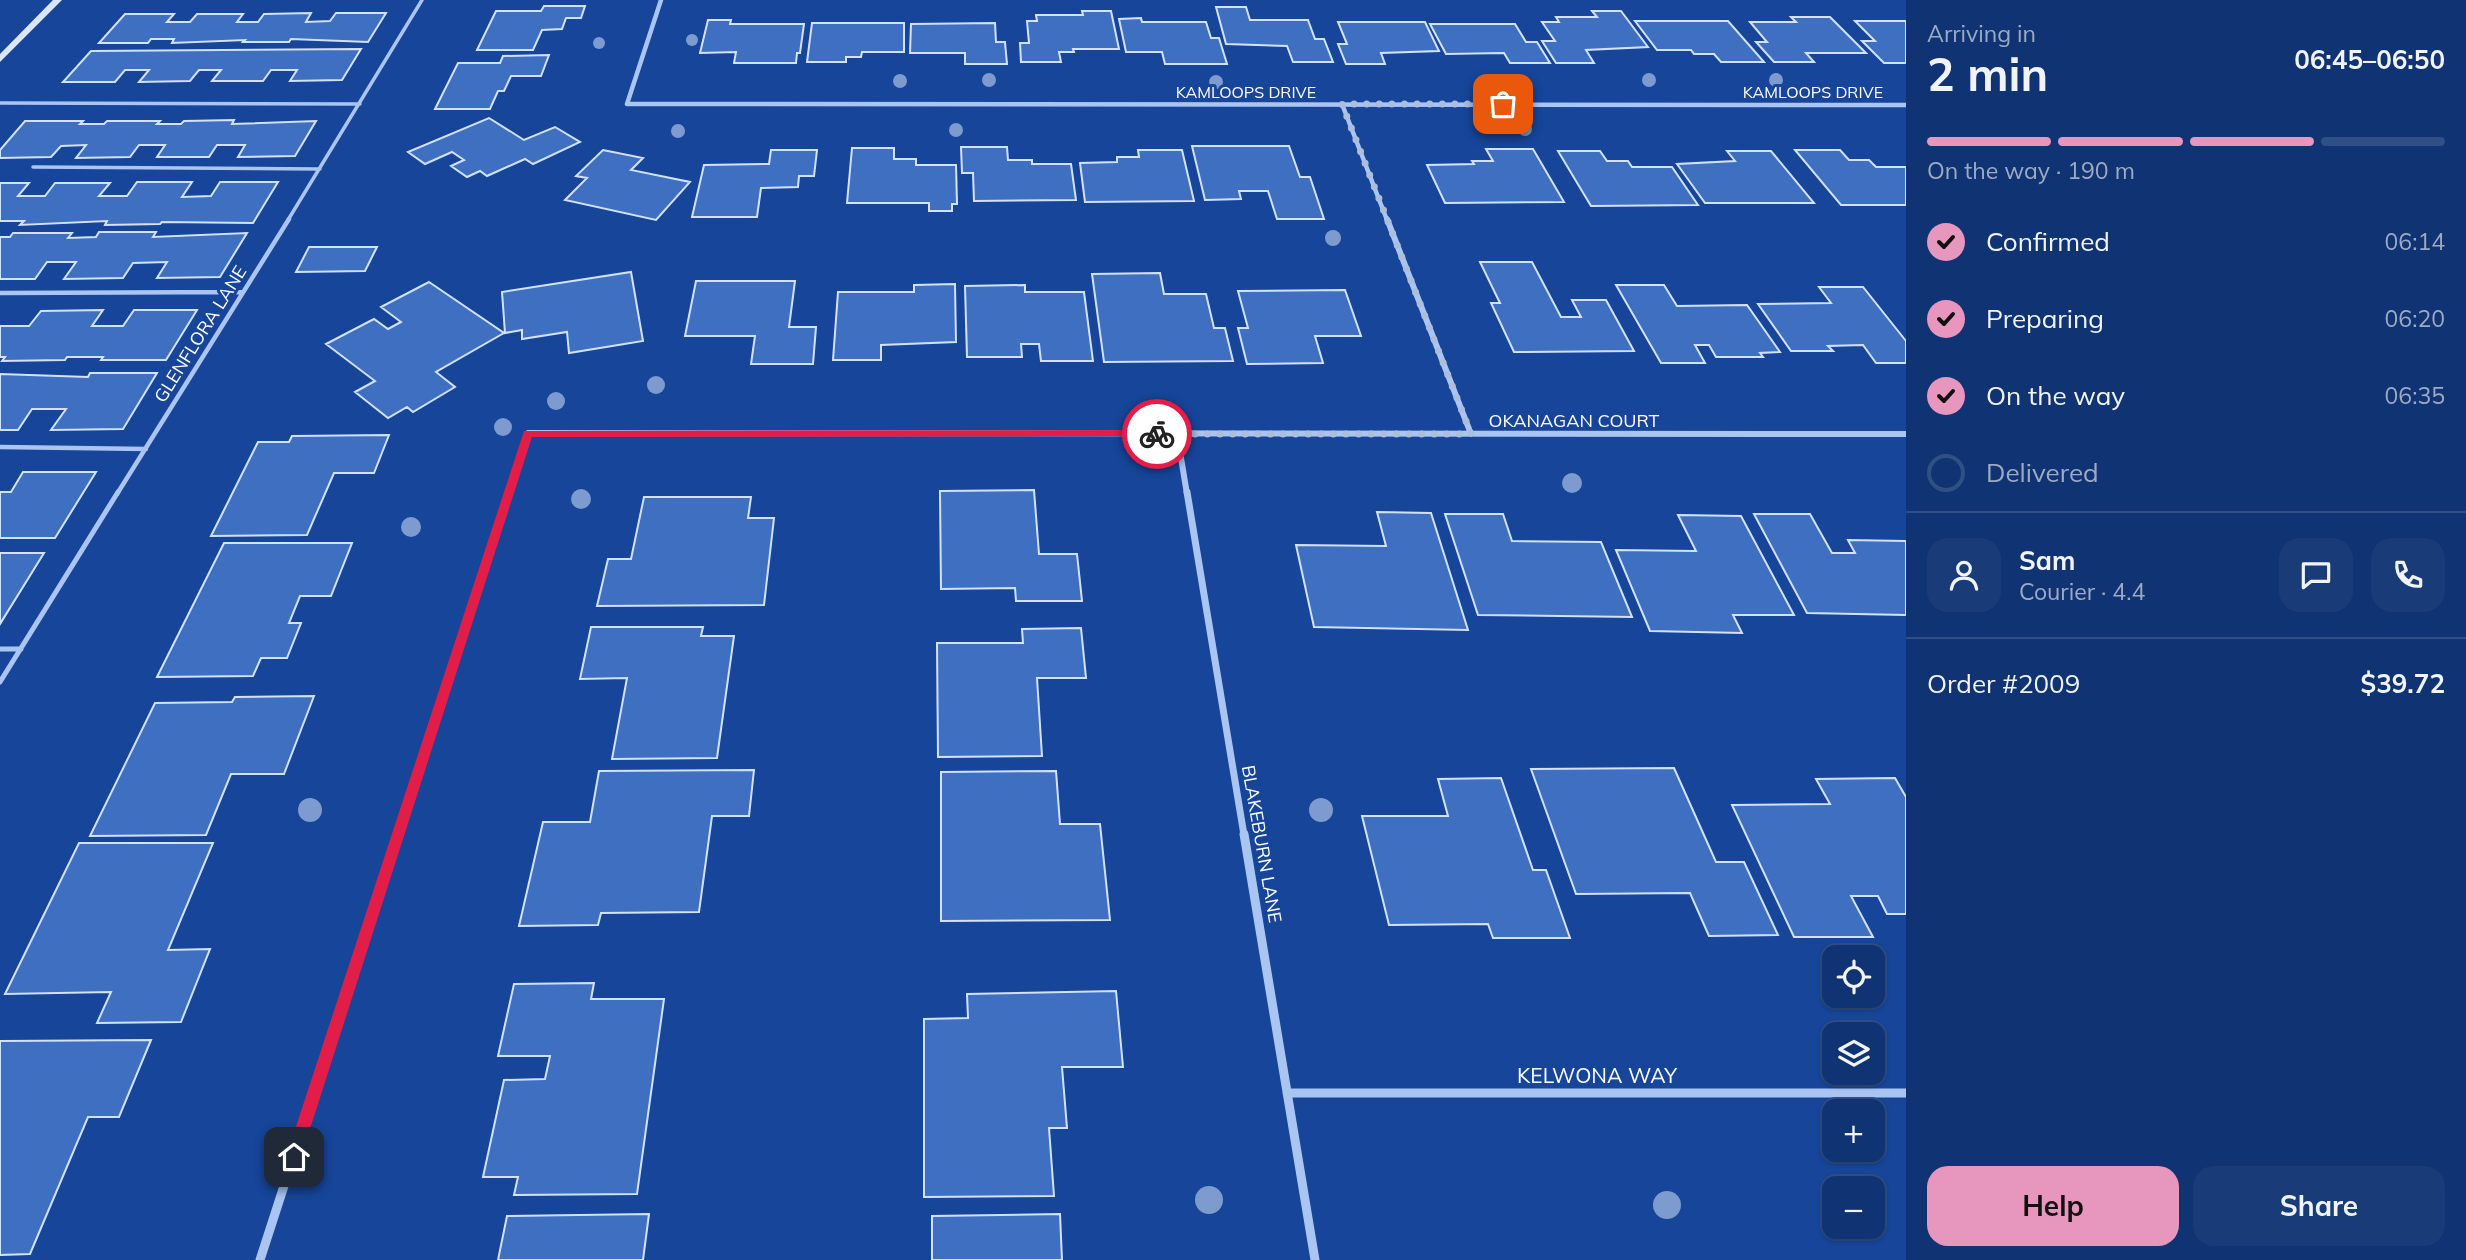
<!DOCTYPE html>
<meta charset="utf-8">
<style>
body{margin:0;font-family:Mulish,sans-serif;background:#193c78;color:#f1f3f6;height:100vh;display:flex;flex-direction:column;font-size:26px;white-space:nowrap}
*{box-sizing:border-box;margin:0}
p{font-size:23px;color:#9caac4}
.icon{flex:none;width:38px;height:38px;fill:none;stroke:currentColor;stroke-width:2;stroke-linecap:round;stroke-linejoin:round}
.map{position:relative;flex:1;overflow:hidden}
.side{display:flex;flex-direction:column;background:#103473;width:560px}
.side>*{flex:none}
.fabs{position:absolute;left:1822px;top:945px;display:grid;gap:14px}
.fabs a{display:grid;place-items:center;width:63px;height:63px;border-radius:14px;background:#103473;box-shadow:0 2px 5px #0004,0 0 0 2px #304f85;font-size:35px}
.pin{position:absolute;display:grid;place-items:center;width:60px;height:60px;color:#fff;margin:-30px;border-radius:14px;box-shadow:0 4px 10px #0006}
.courier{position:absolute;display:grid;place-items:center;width:70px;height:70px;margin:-35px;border:5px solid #e11d48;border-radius:50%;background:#fff;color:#222;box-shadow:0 2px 9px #0007}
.summary em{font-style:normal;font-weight:700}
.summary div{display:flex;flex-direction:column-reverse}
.summary{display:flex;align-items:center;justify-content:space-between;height:119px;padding:0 21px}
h1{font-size:46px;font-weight:700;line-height:52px}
.bar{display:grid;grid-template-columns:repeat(4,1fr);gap:10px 7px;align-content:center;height:84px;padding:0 21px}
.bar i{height:9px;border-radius:5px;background:#304f85}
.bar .current{background:#e797bd}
.bar p{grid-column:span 4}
.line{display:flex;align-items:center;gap:18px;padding:0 21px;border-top:2px solid #304f85}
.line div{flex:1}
.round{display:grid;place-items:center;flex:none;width:74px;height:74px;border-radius:21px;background:#193c78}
ol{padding:0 21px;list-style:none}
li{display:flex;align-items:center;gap:21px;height:77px}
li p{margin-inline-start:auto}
li .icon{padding:7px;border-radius:50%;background:#e797bd;color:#111;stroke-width:4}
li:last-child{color:#9caac4}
li i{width:38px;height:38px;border:4px solid #304f85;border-radius:50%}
.button{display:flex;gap:14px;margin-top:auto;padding:14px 21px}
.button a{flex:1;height:80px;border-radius:21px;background:#e797bd;color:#111;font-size:28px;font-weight:700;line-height:80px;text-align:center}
.button a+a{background:#193c78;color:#f1f3f6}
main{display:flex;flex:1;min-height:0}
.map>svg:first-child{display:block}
.building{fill:#3f6fc1;stroke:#d2e2fc;stroke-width:2}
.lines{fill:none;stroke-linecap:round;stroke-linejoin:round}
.service-far2{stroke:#abc5f2;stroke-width:3.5}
.service-far1{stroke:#abc5f2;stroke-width:4.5}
.service{stroke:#abc5f2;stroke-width:5}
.minor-far3{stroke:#abc5f2;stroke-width:4.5}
.minor-far2{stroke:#abc5f2;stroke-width:6}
.minor-far1{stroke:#abc5f2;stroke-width:7}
.minor{stroke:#abc5f2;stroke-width:9}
.secondary{fill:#d9e6fc;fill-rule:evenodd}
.tree{fill:#7d9bcf}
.route{fill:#e11d48}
.done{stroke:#adbedb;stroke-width:7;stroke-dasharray:0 12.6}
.labels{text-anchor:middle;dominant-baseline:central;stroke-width:6;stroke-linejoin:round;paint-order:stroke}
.far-street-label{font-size:16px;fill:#fff;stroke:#164599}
.street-label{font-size:18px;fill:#fff;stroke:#164599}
.near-street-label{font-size:21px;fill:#fff;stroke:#164599}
</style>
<main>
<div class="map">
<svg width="1906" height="1260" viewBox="0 0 1906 1260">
<rect width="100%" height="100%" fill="#164599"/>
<path class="building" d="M544,6H585L581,18H566L562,29L542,30L533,50H477L496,11H541Z
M1216,7H1246L1250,20H1308L1315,39H1324L1333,62H1293L1287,46L1226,44Z
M1082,11H1111L1119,49H1073L1074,52H1059L1061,62H1021L1020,43H1029L1027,21H1037L1036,15H1083Z
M1592,11H1621L1648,47L1586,50L1594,63H1556L1542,41H1555L1542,22H1559L1556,17H1597Z
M311,13L306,22L330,21L336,13H386L368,42L291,39L289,42H243L245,40L172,43L174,39H151L148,43H99L125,14H174L167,22H190L197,14H243L237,22H258L264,14Z
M1791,17H1830L1866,53H1806L1814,62H1774L1756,42H1767L1750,22H1796Z
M1141,18L1142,22H1206L1211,38H1219L1227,64H1165L1162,52H1126L1119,19Z
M708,20H731L730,24H804L800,53H797L796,63H734L736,52L700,53Z
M1635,21H1728L1764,62H1721L1714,54H1694L1691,50H1657Z
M1855,21H1906V63H1884L1862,41H1875Z
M1338,22H1425L1439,51L1381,53L1385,64H1346L1338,44H1347Z
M812,23H904V52H862L861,57H846V62H807Z
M995,23L996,42H1005L1007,64H965V53H910L911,24Z
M1430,24H1515L1526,42H1537L1550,63H1510L1504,53L1446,54Z
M361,49L342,80L290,81L297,70H271L263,81H212L221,70H199L190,81L139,82L149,70H125L115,82H63L91,51Z
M549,55L541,76H511L504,91H498L490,109H435L458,63H500L503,56Z
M489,118L524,140L555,127L580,142L533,164L525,159L487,176L480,171L467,177L451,166L464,160L452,152L425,164L408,152Z
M234,120L232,124L316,121L295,156L238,157L245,145H217L209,157H157L165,145H139L130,157L76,158L86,145L61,146L51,157L0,158V150L25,121H83L80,124H104L107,121H160L157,124H181L184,121Z
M1192,146H1289L1300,177H1310L1324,219H1277L1268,191H1239L1241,199L1205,200Z
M961,147H1007L1008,160H1032V164H1071L1076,200L974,201L973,173H962Z
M852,148H894V159H916V165H956L957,204H952V211H929V203H847Z
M1486,149H1533L1564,202L1445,203L1427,165L1474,164L1472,161H1493Z
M603,150L643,158L631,170L690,182L656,220L565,200L587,178L576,176Z
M771,150H817L814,176H799L798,187L761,188L757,217H692L704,165L769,164Z
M1138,150H1182L1194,201L1085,202L1080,163L1117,162V157H1139Z
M1795,150H1840L1849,160H1869L1876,167H1906V205H1841Z
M1558,151H1600L1607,161H1628L1632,167H1672L1698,205L1591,206Z
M1727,151H1771L1814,203H1705L1677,164L1735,161Z
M137,182H192L182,197L211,196L220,182H278L253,223L162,222L160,224L105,225L107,221L20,225L24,221H0V183H29L18,196H45L55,183H110L99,196H127Z
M99,232H156L153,237L247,233L220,277L157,278L167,262L133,263L123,278L64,279L76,262H47L35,279H0V237H10L13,233H72L68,238L96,237Z
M309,247H377L365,271L296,272Z
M1480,262H1532L1561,317H1581L1572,300H1606L1634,351L1514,352L1491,303H1500Z
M631,272L643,341L569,353L567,332L522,339V330L505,333L502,292Z
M1160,273L1164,294H1206L1214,328H1225L1233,361L1104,362L1092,274Z
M696,281H795L789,327H816L813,364H751L755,336H685Z
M429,282L504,333L436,372L455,387L413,412L407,407L388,418L355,392L375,381L326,344L374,319L388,329L401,322L381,307Z
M955,284L956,342L881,345V360H833L838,292H914V285Z
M1025,285V292H1084L1093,361H1041L1039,344H1021L1022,357H967L965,286Z
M1616,285H1664L1677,306L1747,305L1780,352L1760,353L1763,357H1716L1709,345H1695L1705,363H1661Z
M1819,287H1863L1906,341V363H1876L1863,345L1828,346L1833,351H1791L1758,304L1831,303Z
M1345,290L1361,336H1315L1323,363L1247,364L1238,328H1248L1238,291Z
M103,310L92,326H123L134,310H197L166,360H101L103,357H67L65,360L2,361L5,357H0V326H29L41,311Z
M90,373H157L123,429L51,430L66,409H32L18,430H0V374L88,377Z
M389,435L374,473H334L307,535L211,536L258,442H289L292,436Z
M23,472H96L55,538H0V492H11Z
M1034,490L1039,554H1077L1082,601H1016L1015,588L941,589L940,491Z
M644,497H751L748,518H774L764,605L597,606L608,559H631Z
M1377,512L1431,513L1468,630L1314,627L1296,545L1386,546Z
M1445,514H1503L1512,541L1601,542L1632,617L1478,615Z
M1754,514H1810L1832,553H1855L1848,540L1906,541V615L1807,613Z
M1678,515L1741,516L1794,615H1733L1742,633L1650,631L1616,550L1696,551Z
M224,543H352L331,596H300L289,623H301L287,658H261L253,676L157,677Z
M0,553H44L0,624Z
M591,627H703L701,636H734L717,758L612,759L627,678L580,679Z
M1081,628L1086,678H1037L1042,756L938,757L937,643H1023L1022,629Z
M314,696L284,774H231L206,835L90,836L155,703L232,702L235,697Z
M1674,768L1716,862H1744L1778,935L1709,936L1690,893L1576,894L1531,769Z
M754,770L749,816H712L699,912L601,913L598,925L519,926L543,822H590L599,771Z
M1056,771L1060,824H1100L1110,920L941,921V772Z
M1501,778L1533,870H1546L1570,938H1493L1488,924L1389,925L1362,816H1448L1438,779Z
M1895,778L1906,797V914H1887L1878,896H1851L1873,937H1794L1732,805L1830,804L1816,779Z
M79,843H213L168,950L210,949L181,1022L97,1023L111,992L5,994Z
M594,983L591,999H664L637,1194L514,1195L518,1177H483L504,1080L545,1079L550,1056H498L514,984Z
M1116,991L1123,1067H1062L1067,1128H1049L1054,1196L924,1197V1019L968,1018L967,994Z
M151,1040L119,1117H88L30,1254L0,1255V1041Z
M649,1214L643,1260H498L507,1216Z
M1060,1214L1062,1260H932V1216Z"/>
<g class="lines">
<path class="service-far2" d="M0,103L360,104
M33,167L320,169
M288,220L422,0"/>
<path class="service-far1" d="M0,293L243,292
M0,447L146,449
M117,494L289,219"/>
<path class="service" d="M0,649H21
M0,682L118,492"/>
<path class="minor-far3" d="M661,0L627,104L1906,105
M1342,104L1387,220"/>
<path class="minor-far2" d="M1387,219L1471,434
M1177,434L1187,494
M508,494L528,433L1906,434"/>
<path class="minor-far1" d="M1187,492L1244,835
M398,835L509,492"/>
<path class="minor" d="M1244,834L1315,1260
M1287,1093H1906
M260,1260L398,834"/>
<path class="secondary" d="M53,0H62L0,62V54Z"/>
</g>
<g class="tree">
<circle cx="692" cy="40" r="6"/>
<circle cx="599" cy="43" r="6"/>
<circle cx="989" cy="80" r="7"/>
<circle cx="1649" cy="80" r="7"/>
<circle cx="1776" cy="80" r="7"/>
<circle cx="900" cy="81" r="7"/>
<circle cx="1216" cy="82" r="7"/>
<circle cx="1525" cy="129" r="7"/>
<circle cx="956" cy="130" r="7"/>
<circle cx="678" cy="131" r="7"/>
<circle cx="1333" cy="238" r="8"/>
<circle cx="656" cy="385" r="9"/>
<circle cx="556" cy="401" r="9"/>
<circle cx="503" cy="427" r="9"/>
<circle cx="1572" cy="483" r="10"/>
<circle cx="581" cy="499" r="10"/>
<circle cx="411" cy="527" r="10"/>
<circle cx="310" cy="810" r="12"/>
<circle cx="1321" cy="810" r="12"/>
<circle cx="1209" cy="1200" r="14"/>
<circle cx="1667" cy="1205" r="14"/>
</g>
<path class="route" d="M1157,430L1160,431V436L532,437L301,1157L299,1162L294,1164L288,1162L286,1157L524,431Z"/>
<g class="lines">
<path class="done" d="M1157,434H1471L1342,104H1503"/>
</g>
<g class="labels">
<g class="far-street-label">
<text x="1246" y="92">KAMLOOPS DRIVE</text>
<text x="1813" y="92">KAMLOOPS DRIVE</text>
</g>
<g class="street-label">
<text transform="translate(200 334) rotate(-58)">GLENFLORA LANE</text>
<text x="1574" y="420">OKANAGAN COURT</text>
<text transform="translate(1262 844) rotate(80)">BLAKEBURN LANE</text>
</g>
<g class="near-street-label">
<text x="1597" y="1075">KELWONA WAY</text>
</g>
</g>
</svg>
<div class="fabs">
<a><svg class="icon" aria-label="locate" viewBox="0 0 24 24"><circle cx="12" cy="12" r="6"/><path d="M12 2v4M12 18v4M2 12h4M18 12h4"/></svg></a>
<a><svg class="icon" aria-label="layers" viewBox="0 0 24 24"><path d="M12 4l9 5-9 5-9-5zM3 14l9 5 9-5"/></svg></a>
<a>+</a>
<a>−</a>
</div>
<div class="pin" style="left:1503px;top:104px;background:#ea580c"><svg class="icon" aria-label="bag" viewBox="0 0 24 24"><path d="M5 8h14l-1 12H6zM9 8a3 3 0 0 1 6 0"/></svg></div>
<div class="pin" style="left:294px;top:1157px;background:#1f2937"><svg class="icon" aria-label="home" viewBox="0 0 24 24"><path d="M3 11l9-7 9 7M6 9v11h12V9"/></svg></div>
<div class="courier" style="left:1157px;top:434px"><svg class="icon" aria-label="bike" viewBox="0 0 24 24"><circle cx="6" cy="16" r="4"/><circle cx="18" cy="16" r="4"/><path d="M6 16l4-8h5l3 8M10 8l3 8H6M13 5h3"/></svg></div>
</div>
<section class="side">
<div class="summary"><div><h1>2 min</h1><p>Arriving in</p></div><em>06:45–06:50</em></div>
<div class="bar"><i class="current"></i><i class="current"></i><i class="current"></i><i></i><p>On the way · 190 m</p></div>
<ol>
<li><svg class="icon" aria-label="check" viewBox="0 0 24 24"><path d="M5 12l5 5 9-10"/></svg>Confirmed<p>06:14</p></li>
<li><svg class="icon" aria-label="check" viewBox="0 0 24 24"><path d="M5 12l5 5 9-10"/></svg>Preparing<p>06:20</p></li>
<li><svg class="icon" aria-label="check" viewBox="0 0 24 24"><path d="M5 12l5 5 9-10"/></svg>On the way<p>06:35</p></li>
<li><i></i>Delivered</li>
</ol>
<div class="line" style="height:126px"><a class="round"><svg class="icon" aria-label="person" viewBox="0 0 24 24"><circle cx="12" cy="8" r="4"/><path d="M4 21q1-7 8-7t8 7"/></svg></a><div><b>Sam</b><p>Courier · 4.4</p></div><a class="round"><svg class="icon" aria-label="chat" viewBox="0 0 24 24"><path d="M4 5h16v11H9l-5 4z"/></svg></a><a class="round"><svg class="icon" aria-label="phone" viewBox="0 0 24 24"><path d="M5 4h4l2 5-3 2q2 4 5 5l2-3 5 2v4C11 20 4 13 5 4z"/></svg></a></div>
<div class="line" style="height:91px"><div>Order #2009</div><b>$39.72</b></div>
<div class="button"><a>Help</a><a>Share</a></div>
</section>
</main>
